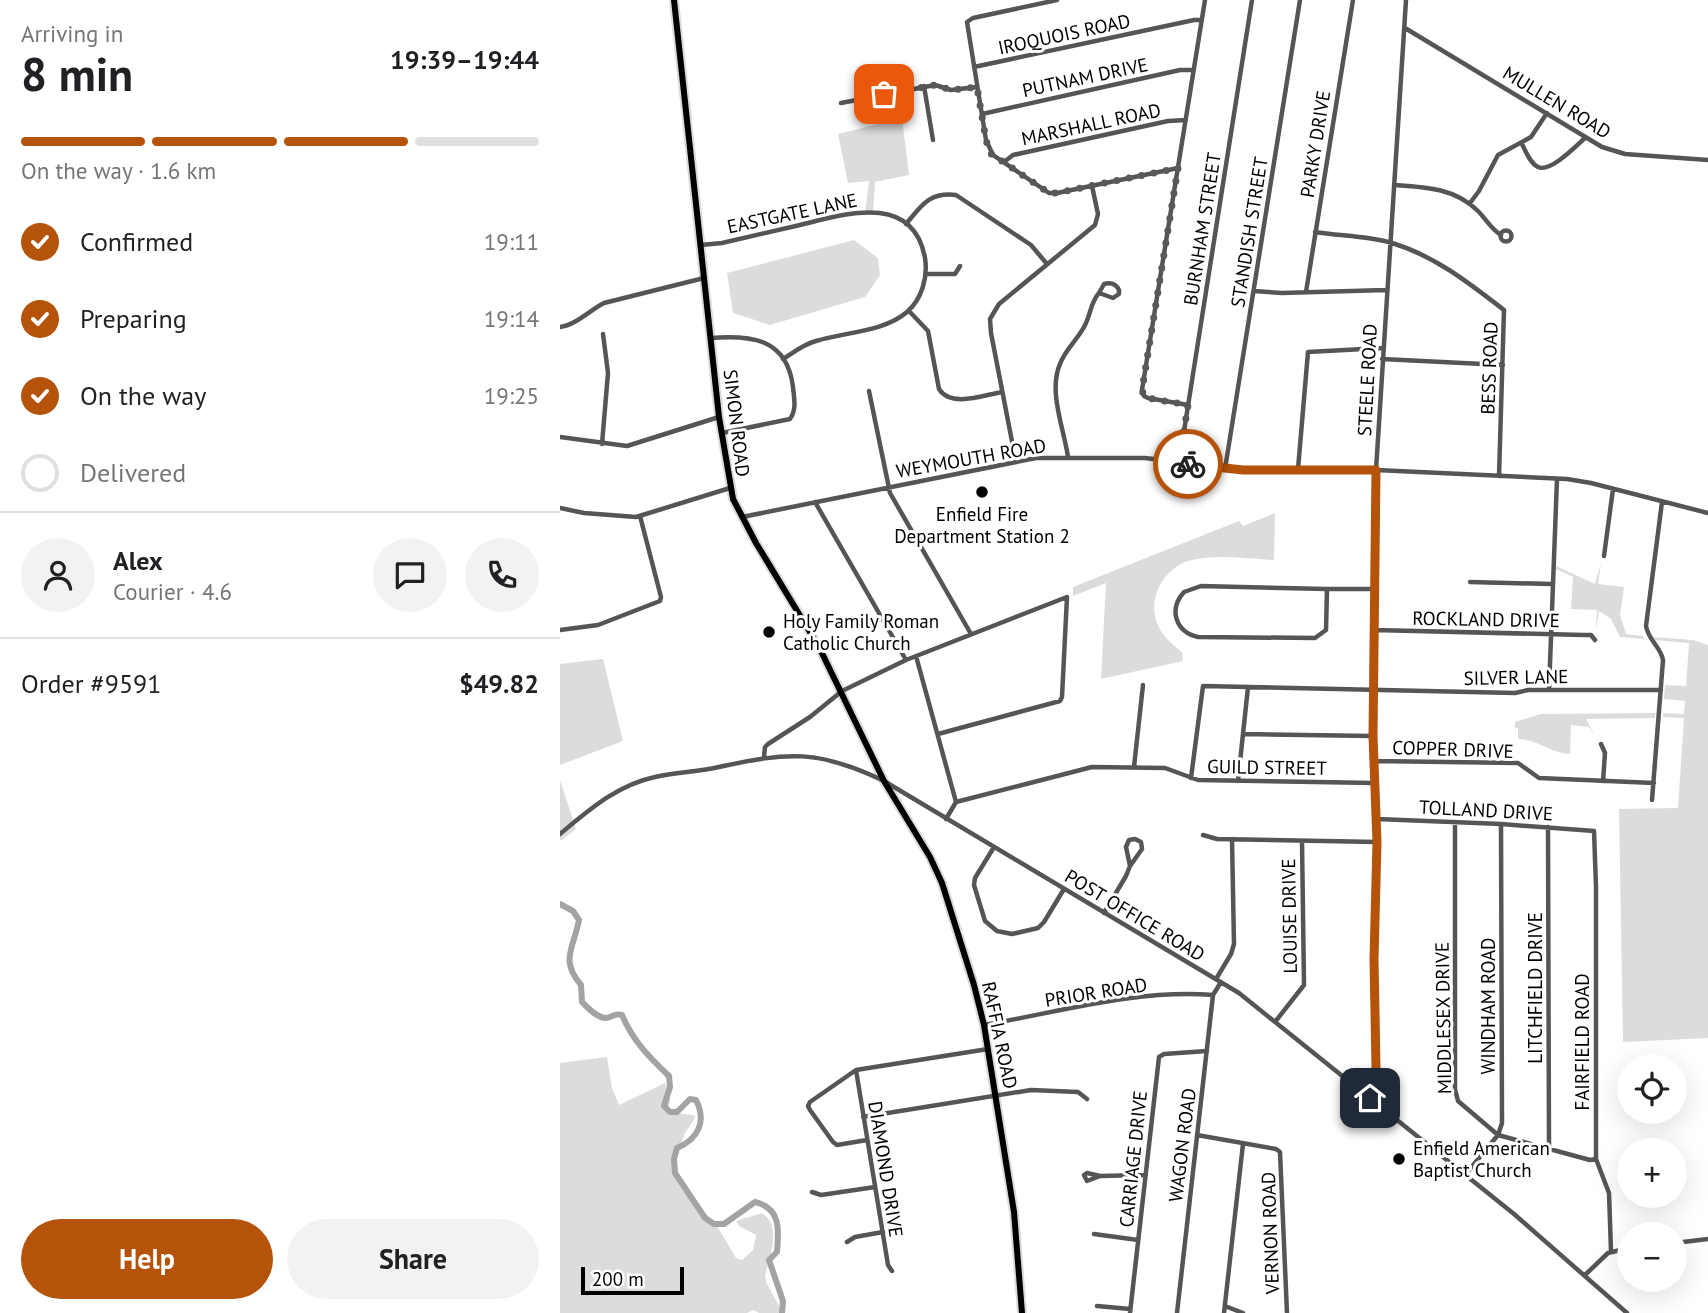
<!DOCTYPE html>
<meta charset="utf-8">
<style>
body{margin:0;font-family:"PT Sans",sans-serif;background:#f2f2f2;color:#202124;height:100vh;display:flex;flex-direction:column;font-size:26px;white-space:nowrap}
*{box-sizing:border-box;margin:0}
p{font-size:23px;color:#757577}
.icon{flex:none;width:38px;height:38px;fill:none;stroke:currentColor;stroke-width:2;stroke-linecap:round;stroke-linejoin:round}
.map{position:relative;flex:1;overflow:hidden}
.sheet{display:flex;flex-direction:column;background:#fff;width:560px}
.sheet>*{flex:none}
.fabs{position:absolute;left:1057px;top:1054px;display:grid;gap:14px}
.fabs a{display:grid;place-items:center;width:70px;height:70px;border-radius:50%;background:#fff;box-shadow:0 7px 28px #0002;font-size:35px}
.scale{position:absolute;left:21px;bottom:18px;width:103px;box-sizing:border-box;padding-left:7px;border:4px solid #000;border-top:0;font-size:19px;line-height:24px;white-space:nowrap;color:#000;-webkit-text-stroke:5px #fff;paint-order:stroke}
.pin{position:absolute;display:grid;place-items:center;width:60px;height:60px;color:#fff;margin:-30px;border-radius:14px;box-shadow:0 4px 10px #0006}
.courier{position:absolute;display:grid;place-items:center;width:70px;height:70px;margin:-35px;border:5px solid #b45309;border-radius:50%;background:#fff;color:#222;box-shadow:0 2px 9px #0007}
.overview em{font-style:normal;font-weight:600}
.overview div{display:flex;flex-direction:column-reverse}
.overview{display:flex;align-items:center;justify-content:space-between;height:119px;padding:0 21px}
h1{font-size:46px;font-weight:600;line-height:52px}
.bar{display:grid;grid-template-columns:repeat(4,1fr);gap:10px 7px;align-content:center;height:84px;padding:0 21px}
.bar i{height:9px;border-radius:5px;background:#e0e0e0}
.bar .selected{background:#b45309}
.bar p{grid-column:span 4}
.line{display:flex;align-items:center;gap:18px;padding:0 21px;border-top:2px solid #e0e0e0}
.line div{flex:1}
.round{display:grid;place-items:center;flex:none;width:74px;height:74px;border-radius:37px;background:#f2f2f2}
ol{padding:0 21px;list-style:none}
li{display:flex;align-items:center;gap:21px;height:77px}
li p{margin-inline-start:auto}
li .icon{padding:7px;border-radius:50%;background:#b45309;color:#fff;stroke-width:4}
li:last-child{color:#757577}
li i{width:38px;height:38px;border:4px solid #e0e0e0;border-radius:50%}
.primary-button{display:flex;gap:14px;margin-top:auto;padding:14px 21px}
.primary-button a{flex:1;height:80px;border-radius:42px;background:#b45309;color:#fff;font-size:28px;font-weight:600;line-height:80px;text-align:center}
.primary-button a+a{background:#f2f2f2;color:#202124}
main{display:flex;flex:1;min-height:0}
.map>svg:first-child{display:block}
.green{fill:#dcdcdc}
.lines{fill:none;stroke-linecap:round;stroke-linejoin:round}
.river{stroke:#a3a3a3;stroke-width:6}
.major-casing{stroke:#dbdbdb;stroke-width:10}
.minor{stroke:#555;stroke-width:4.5}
.major{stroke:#000;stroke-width:6}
.done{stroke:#595959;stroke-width:7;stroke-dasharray:0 12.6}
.route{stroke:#b45309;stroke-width:9}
.poi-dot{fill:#000;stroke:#fff;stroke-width:2.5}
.labels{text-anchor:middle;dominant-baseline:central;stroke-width:6;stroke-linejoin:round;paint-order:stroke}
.street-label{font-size:19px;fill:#000;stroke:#fff}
.poi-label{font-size:19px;fill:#000;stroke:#fff;text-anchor:start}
</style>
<main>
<section class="sheet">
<div class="overview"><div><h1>8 min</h1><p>Arriving in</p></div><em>19:39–19:44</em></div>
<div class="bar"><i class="selected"></i><i class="selected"></i><i class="selected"></i><i></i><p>On the way · 1.6 km</p></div>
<ol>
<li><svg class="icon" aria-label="check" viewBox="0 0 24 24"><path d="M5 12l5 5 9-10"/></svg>Confirmed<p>19:11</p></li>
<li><svg class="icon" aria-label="check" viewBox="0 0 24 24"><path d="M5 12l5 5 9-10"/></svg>Preparing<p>19:14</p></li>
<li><svg class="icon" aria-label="check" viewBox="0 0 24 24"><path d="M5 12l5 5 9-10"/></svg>On the way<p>19:25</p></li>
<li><i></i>Delivered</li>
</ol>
<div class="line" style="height:126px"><a class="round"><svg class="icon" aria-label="person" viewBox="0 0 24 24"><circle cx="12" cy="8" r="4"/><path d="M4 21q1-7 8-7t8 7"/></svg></a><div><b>Alex</b><p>Courier · 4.6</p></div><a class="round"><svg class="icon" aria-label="chat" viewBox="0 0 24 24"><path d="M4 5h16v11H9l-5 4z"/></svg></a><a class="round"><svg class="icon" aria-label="phone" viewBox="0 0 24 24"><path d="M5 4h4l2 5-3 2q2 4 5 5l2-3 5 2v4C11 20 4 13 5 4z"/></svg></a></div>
<div class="line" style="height:91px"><div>Order #9591</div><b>$49.82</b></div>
<div class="primary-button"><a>Help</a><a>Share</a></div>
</section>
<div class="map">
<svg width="1148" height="1313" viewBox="0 0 1148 1313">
<rect width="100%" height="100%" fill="#fff"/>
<path class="green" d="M342,118L349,175L315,182L313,213H305L309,181L288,183L278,134Z
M294,240L318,258L320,275L305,297L210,325L173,313L167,273Z
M715,513L714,560C688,559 658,554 632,560C605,566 587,597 597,623C602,636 611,643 622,652L623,661L541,679L546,583L513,596V587L679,521L683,526Z
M1041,564L1038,584L1064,587L1060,615L1066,634L1083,636L1085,639L1060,637L1051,619L1039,611L1036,631L1037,610L1011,609L1013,577L996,569V566L1035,584Z
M1092,637L1133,640L1148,645V1038L1063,1042L1059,809L1118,808L1124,718L1103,717V713L1124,714L1125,701L1104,699L1105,685L1126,686L1129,643L1095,640Z
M43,659L63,741L0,765V664Z
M1095,713V718L1026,719L1035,736L1029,727L1011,725L1010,754C991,753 977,739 958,739V728H955V722L981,714Z
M0,780L16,829L0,841Z
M47,1057L52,1088L59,1105L105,1083L110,1098L109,1110L113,1113L134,1115L135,1118L125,1133L119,1150L111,1158L121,1185L131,1199L156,1224L176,1258L182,1260L193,1250L196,1235L179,1226L176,1221L202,1213C223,1227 209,1257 205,1277L207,1284L223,1313H199L193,1310L187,1313H0V1063Z"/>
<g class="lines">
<path class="river" d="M0,904L13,911L19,920C13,950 0,960 21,985L22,1002C28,1008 37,1018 46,1018C53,1017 54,1013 62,1015C73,1041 89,1057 109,1076L110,1087L104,1106L110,1112H117L130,1099L136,1100C147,1122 138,1139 117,1148L114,1159L115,1173L145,1218L154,1224H164L195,1202C221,1208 219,1230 217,1252L209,1260L223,1301L222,1313"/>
<g class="major-casing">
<path id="major" d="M114,0L159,417L173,499L196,543L259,647L324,781L370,857L382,883L414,985L424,1025L454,1212L462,1313"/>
</g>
<path class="minor" d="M497,0L413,18L407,22L426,140L433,155L489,193H497L618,168
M845,28L1042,147L1065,154L1148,160
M414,67L634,20H642
M364,86L373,140
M281,103L375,85L391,90L417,87
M422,114L620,70H634
M962,144C966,152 970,163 978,167C990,173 1016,146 1025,138
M444,162L453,155L608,121L626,120
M834,185C865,187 895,188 918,211C926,219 931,229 941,235
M910,203L919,191L938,155L971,137L987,113
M346,224C362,205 369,192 396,195L471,245L487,264
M940.5 236a5.5 5.5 0 1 1 11 0a5.5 5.5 0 1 1-11 0Z
M755,232C780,236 808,236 832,243C875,256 909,283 944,310L939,476
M141,245L162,243C188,237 214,231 240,225C285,214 353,192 365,258C368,277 362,299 347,312C324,332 285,332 256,341C244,344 234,352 223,359
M366,274H395L400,266
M694,291L722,293L826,290
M746,292L793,0
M349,311L368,331L379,389C391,408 424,395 442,392
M0,327C16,325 30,310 44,303L144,278
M151,338C191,335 227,338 233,387C234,398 237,409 230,419L162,433
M822,359L943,365
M309,391L330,493L411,634
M628,405L588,398L584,396L582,390L645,0
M0,437L67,446L159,417
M42,444L48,373L43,334
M508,457C504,429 488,391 500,364C505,350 517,340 524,327C531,315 530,303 539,293L553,298L559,294V290C556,284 551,282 544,284L539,293
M456,462L431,333L430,319L439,304L535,225L538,214L532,186
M619,463L692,0
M665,469L740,0
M738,469L748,352L822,348
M255,502L346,660
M0,508L24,513L76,517L170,488
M182,517L476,458H585L683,470H816L1007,479L1031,483L1148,513
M1044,556L1053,489
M910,582L991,584
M641,586L767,589L766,630L755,638L638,637C616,632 608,610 624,592Z
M767,589H814
M0,630L38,625L100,601L101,597L80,516
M813,630L1024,635H1031L1035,640
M356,656L396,802L386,819
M989,690L997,479
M684,734L812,736
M1041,744L1045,753L1043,781
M204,757L205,747L208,744L250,717L282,691L346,660L507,597L502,697L500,701L378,734
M814,761L958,763L979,778L1094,783
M574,767L583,685
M631,778L643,686L955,693L968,690H1101
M678,781L688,687
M1092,800L1103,660C1101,647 1088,640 1086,626L1102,502
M396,802L532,767L605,768L638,780L815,783
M817,819L941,824L1034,831L1036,887V1159L1049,1193L1051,1251
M895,822V1089L898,1101L938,1135L1030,1160L1036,1159
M988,827L989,1149
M0,834C29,810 57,785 95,777C116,772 138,772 159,767C228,752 258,749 324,781L679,993L954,1214L1067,1313
M643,835L657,839L817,842
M575,839L581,842L582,849L570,866L566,847L569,840Z
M434,847L415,878L414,885L425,921L437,931L452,934L478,928L484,922L504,889
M544,913L566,876L570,866
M656,979L671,954L674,944L672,839
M715,1022L744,985L742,841
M424,1025C499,1012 577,989 653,995
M296,1070L328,1265L332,1271
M810,1098L814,1089L816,1067L815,959L817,842L813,736L816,470L846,0
M303,1117L471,1090L518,1092L527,1099
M637,1135L716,1149L720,1152L727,1313
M307,1140L277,1145L273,1142L250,1110L248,1106L250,1102L296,1070L428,1049
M905,1175L938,1135L942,1123L941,824
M540,1176L527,1181L524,1175L527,1173L540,1176L585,1175
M252,1192L261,1195L315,1187
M534,1234L578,1240
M287,1242L295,1237L323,1232
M1115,1243L1148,1239
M1025,1275L1048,1253L1069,1248
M537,1306L570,1309
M665,1306L683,1313
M570,1313L599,1057L604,1054L647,1051
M617,1313L653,995L661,982
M664,1313L683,1144"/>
<use href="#major" class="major"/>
</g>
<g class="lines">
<path class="done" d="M324,94L375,85L391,90L417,87L426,140L430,153L489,193H496L618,168L582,390L584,396L588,398L628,405L619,463L628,464"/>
<path class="route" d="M628,464L683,470H816L813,736L817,842L814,959L816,1067L815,1086L810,1098"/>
</g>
<g class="poi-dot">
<circle cx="422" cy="492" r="7"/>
<circle cx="209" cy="632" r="7"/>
<circle cx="839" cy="1159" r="7"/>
</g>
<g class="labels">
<g class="street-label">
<text transform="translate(504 34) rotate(-12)">IROQUOIS ROAD</text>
<text transform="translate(525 77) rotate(-12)">PUTNAM DRIVE</text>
<text transform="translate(997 102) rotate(31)">MULLEN ROAD</text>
<text transform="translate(531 124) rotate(-12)">MARSHALL ROAD</text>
<text transform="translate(755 144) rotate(-81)">PARKY DRIVE</text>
<text transform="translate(232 213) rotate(-12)">EASTGATE LANE</text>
<text transform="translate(642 229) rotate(-81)">BURNHAM STREET</text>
<text transform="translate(689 232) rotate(-81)">STANDISH STREET</text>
<text transform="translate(929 368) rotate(-88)">BESS ROAD</text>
<text transform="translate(807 380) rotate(-87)">STEELE ROAD</text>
<text transform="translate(177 423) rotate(83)">SIMON ROAD</text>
<text transform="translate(411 458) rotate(-10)">WEYMOUTH ROAD</text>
<text transform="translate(926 619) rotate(1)">ROCKLAND DRIVE</text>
<text transform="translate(956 677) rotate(-1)">SILVER LANE</text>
<text transform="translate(893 749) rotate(2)">COPPER DRIVE</text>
<text transform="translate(707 767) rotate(1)">GUILD STREET</text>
<text transform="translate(926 810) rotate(3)">TOLLAND DRIVE</text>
<text transform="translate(575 915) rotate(31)">POST OFFICE ROAD</text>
<text transform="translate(729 916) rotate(-91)">LOUISE DRIVE</text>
<text transform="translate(975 988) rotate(-90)">LITCHFIELD DRIVE</text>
<text transform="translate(536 992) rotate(-9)">PRIOR ROAD</text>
<text transform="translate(928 1006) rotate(-90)">WINDHAM ROAD</text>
<text transform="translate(883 1018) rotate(-91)">MIDDLESEX DRIVE</text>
<text transform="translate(440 1035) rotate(78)">RAFFIA ROAD</text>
<text transform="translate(1022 1042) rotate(-90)">FAIRFIELD ROAD</text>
<text transform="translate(622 1145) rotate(-83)">WAGON ROAD</text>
<text transform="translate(573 1159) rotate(-84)">CARRIAGE DRIVE</text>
<text transform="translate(326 1169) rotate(81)">DIAMOND DRIVE</text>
<text transform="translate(710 1233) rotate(-92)">VERNON ROAD</text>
</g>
<g class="poi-label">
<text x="422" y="514" text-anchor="middle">Enfield Fire<tspan x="422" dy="22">Department Station 2</tspan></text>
<text x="223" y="621">Holy Family Roman<tspan x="223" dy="22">Catholic Church</tspan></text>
<text x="853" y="1148">Enfield American<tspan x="853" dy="22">Baptist Church</tspan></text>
</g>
</g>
</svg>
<div class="fabs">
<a><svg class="icon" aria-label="locate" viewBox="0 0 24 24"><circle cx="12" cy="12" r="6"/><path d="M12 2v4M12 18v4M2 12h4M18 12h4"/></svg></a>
<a>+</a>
<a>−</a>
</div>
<div class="scale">200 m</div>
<div class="pin" style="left:324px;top:94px;background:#ea580c"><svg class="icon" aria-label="bag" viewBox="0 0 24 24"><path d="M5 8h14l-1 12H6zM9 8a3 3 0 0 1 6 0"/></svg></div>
<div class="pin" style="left:810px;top:1098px;background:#1f2937"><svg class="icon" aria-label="home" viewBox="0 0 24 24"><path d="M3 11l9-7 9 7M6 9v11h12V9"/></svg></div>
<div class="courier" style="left:628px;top:464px"><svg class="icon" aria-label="bike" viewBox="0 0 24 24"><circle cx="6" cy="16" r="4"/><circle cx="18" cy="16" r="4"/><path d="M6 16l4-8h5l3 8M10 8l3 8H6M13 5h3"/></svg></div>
</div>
</main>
